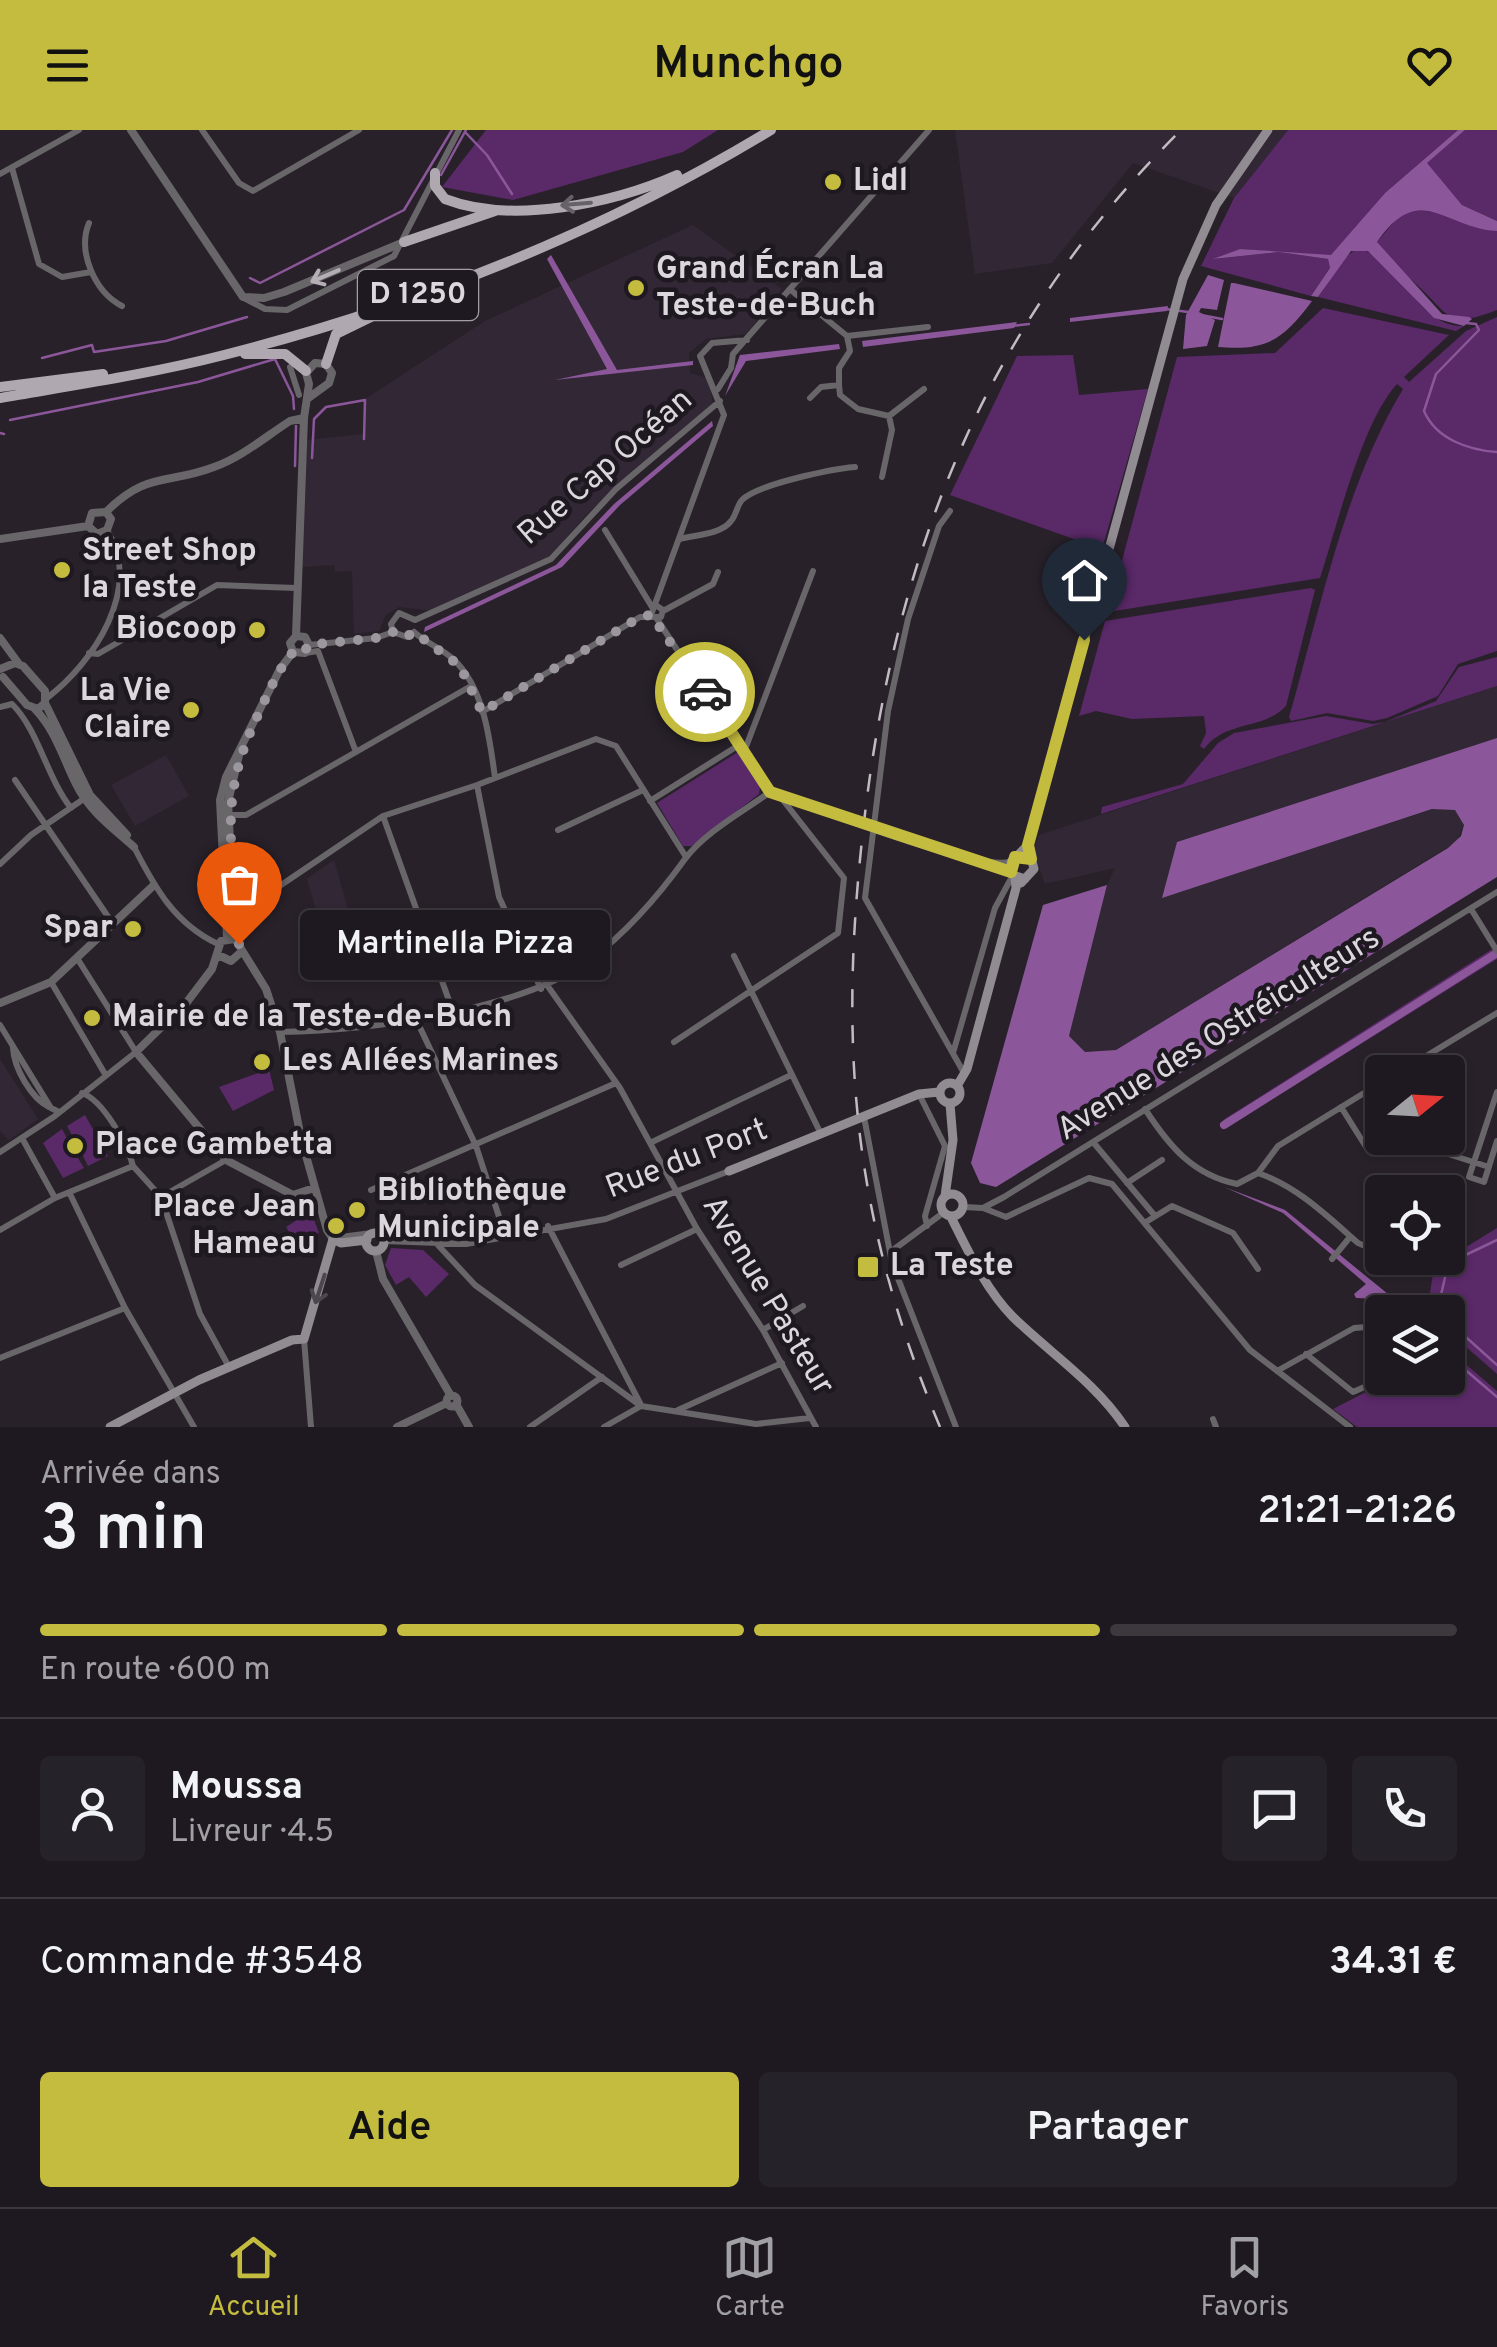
<!DOCTYPE html>
<html lang="fr">
<meta charset="utf-8">
<style>
body{margin:0;font-family:Overpass,sans-serif;background:#262229;color:#f1f3f6;height:100vh;display:flex;flex-direction:column;font-size:38px;white-space:nowrap}
*{box-sizing:border-box;margin:0}
p{font-size:32px;color:#a1a0a5}
.icon{flex:none;width:55px;height:55px;fill:none;stroke:currentColor;stroke-width:2;stroke-linecap:round;stroke-linejoin:round}
.map{position:relative;height:1297px;overflow:hidden}
.details{display:flex;flex-direction:column;background:#1e1920;flex:1}
.details>*{flex:none}
.needle{width:65px;rotate:72deg}
.buttons{position:absolute;left:1365px;top:925px;display:grid;gap:20px}
.buttons a{display:grid;place-items:center;width:100px;height:100px;border-radius:10px;background:#1e1920;box-shadow:0 2px 8px #0004,0 0 0 2px #3c383e;font-size:50px}
.pin{position:absolute;display:grid;place-items:center;width:85px;height:85px;color:#fff;margin:-102px -42px;border-radius:50% 50% 50% 0;rotate:-45deg;box-shadow:0 0 10px #0007}
.pin .icon{rotate:45deg}
.courier{position:absolute;display:grid;place-items:center;width:100px;height:100px;margin:-50px;border:8px solid #c4bc3e;border-radius:50%;background:#fff;color:#222;box-shadow:0 2px 12px #0007}
.bubble{position:absolute;height:70px;border-radius:10px;background:#1e1920;box-shadow:0 2px 8px #0004,0 0 0 2px #3c383e;font-size:32px;font-weight:600;line-height:70px;text-align:center}
.summary em{font-style:normal;font-weight:600}
.summary div{display:flex;flex-direction:column-reverse}
.summary{display:flex;align-items:center;justify-content:space-between;height:170px;padding:0 40px}
h1{font-size:65px;font-weight:600;line-height:75px}
.bar{display:grid;grid-template-columns:repeat(4,1fr);gap:15px 10px;align-content:center;height:120px;padding:0 40px}
.bar i{height:12px;border-radius:8px;background:#3c383e}
.bar .selected{background:#c4bc3e}
.bar p{grid-column:span 4}
.line{display:flex;align-items:center;gap:25px;padding:0 40px;border-top:2px solid #3c383e}
.line div{flex:1}
.round{display:grid;place-items:center;flex:none;width:105px;height:105px;border-radius:10px;background:#262229}
.primary-button{display:flex;gap:20px;margin-top:auto;padding:20px 40px}
.primary-button a{flex:1;height:115px;border-radius:10px;background:#c4bc3e;color:#111;font-size:40px;font-weight:600;line-height:115px;text-align:center}
.primary-button a+a{background:#262229;color:#f1f3f6}
header{display:flex;justify-content:space-between;align-items:center;height:130px;padding:0 40px;background:#c4bc3e;color:#111;font-size:45px;font-weight:600}
.menu{display:flex;justify-content:space-around;align-items:center;height:140px;border-top:2px solid #3c383e;background:#1e1920;font-size:28px;color:#a1a0a5}
.menu a{display:grid;justify-items:center;gap:5px}
.menu .selected{color:#c4bc3e}
.map>svg:first-child{display:block}
.built{fill:#322735}
.green{fill:#5a2968}
.water{fill:#8b579a}
.lines{fill:none;stroke-linecap:round;stroke-linejoin:round}
.stream{stroke:#8b579a;stroke-width:2.5}
.canal{stroke:#8b579a;stroke-width:8}
.minor{stroke:#69666a;stroke-width:6}
.tertiary{stroke:#69666a;stroke-width:8}
.secondary{stroke:#918b92;stroke-width:9}
.primary{stroke:#afa8b1;stroke-width:10}
.rail{stroke:#c0bcc2;stroke-width:2.5;stroke-dasharray:18 18;stroke-linecap:butt}
.oneway{stroke:#666068}
.oneway2{stroke:#b3afb5}
.oneway3{stroke:#4c464e}
.done{stroke:#9c979e;stroke-width:10;stroke-dasharray:0 18}
.route{stroke:#c4bc3e;stroke-width:12}
.poi-dot{fill:#c4bc3e;stroke:#1e1820;stroke-width:4}
.labels{text-anchor:middle;dominant-baseline:central;stroke-width:9;stroke-linejoin:round;paint-order:stroke}
.shield{fill:#1e1820;stroke:#a29ea4;stroke-width:2.5}
.shield-label{font-size:30px;font-weight:bold;fill:#dbd7dd}
.poi-label{font-size:32px;font-weight:bold;fill:#dbd7dd;stroke:#1e1820;text-anchor:start}
.street-label{font-size:32px;fill:#dbd7dd;stroke:#1e1820}
</style>
<header><svg class="icon" aria-label="menu" viewBox="0 0 24 24"><path d="M4 6h16M4 12h16M4 18h16"/></svg>Munchgo<svg class="icon" aria-label="heart" viewBox="0 0 24 24"><path d="M12 20l-8-8c-3-5 5-10 8-4 3-6 11-1 8 4z"/></svg></header>
<div class="map">
<svg width="1497" height="1297" viewBox="0 0 1497 1297">
<rect width="100%" height="100%" fill="#28212a"/>
<path class="built" d="M955,0H1288L1234,68L1133,33L1052,133L975,144Z
M693,95L782,159L746,204L706,209L689,223L690,243L708,248L713,274L585,386L551,426L434,481L399,477L386,485L379,501L354,504L352,441L335,442L334,435L301,437L307,310L363,304L365,269L485,191Z
M1497,556V608L1177,712L1163,767L1440,677L1456,680L1462,687L1464,695L1456,712L1116,920L1085,922L1069,906L1107,755L1115,738L1045,754L1033,721L1039,705Z
M166,625L189,666L135,696L111,655Z
M334,730L364,836L335,844L307,749Z
M0,929L38,989L9,1010L0,1001Z"/>
<path class="green" d="M486,0H718L683,22L513,70L442,57Z
M1288,0H1458L1385,63L1331,126L1240,119L1214,129L1279,122L1328,129L1330,138L1311,166L1201,136L1234,68Z
M1465,0H1497V91L1462,75L1426,33Z
M1414,80L1446,83L1497,101V180C1445,200 1451,185 1416,154C1402,141 1386,130 1377,112L1398,87Z
M1359,119C1399,126 1417,198 1464,196L1456,201L1318,167C1332,151 1339,125 1359,119Z
M1323,178L1449,205L1404,247L1409,252L1466,201L1497,187V521L1458,534L1438,566L1387,588L1373,591L1327,583L1291,591L1289,587C1321,477 1344,357 1403,259L1397,254C1362,292 1337,396 1320,448L1108,482L1177,227L1275,223Z
M1073,225L1079,265L1148,259L1102,419L950,365L1017,226Z
M1311,458L1315,460L1286,576C1264,600 1225,590 1204,619L1200,616L1206,603L1204,586L1132,589L1096,581L1079,586L1105,491Z
M1497,527V556L1101,684L1102,677L1183,654L1218,613L1234,603L1326,586L1373,594L1385,592L1436,571L1459,537Z
M738,622L760,657L759,664L692,716H683L657,673Z
M1497,816V829L1228,997L1223,990Z
M269,939L274,960L233,981L219,957Z
M85,985L108,1026L88,1036L83,1026L84,1015L74,1009L67,996Z
M62,999L69,1012L67,1023L78,1028L84,1038L63,1048L43,1013Z
M311,1081L319,1103L302,1110L299,1105L292,1107L286,1097Z
M1497,1098V1244L1448,1201V1182H1427L1434,1137Z
M391,1118L423,1120L449,1144L426,1167L409,1147L396,1155L385,1135Z
M1448,1219L1497,1261V1297H1357L1333,1279L1393,1248H1448Z"/>
<path class="water" d="M1458,0H1465L1427,33L1462,75L1497,91V101C1444,98 1420,50 1377,112L1442,184L1469,187L1472,189L1464,196L1434,188L1368,121H1351L1318,167L1311,166L1330,138L1328,129L1279,122L1213,129L1240,119L1331,125L1385,63Z
M551,125L617,240L693,231V235L555,250L607,239L547,129Z
M1208,145L1224,150L1217,180L1201,178L1199,182L1215,190L1207,216L1183,219L1186,185Z
M1231,153H1234L1312,171C1283,210 1267,221 1218,217Z
M1168,176L1167,181L1070,192V188Z
M1017,192L1014,198L863,217L862,211Z
M839,214L840,219L746,231L725,266L740,225Z
M712,291L713,296L620,375L562,437L424,502L425,497L556,435L614,374Z
M1497,608V747L996,1057L980,1053L971,1033L1043,775L1107,755L1069,906L1085,922L1116,920L1448,718L1461,706L1464,695L1455,680L1432,679L1162,768L1177,712Z
M1224,1057L1285,1080L1410,1182C1391,1182 1377,1167 1356,1168L1354,1164L1366,1154L1283,1083Z"/>
<g class="lines">
<path class="stream" d="M465,2L487,25L512,64
M441,45L466,0
M250,148L260,153L404,80L452,0
M1166,179L1188,182
M1201,185L1222,189
M1466,193L1476,194L1479,200L1436,244L1424,281C1436,309 1468,320 1497,322
M1012,196L1029,194
M42,228L92,215L94,222L166,211L247,187
M10,290L198,252L275,229L293,266L294,279
M0,303L4,304
M312,328L314,289L326,277L365,270L364,309
M295,336L296,296
M1437,1182L1447,1139L1455,1130L1497,1110
M1448,1191L1497,1235
M1448,1225L1497,1267"/>
<path class="canal" d="M1224,995L1497,823"/>
<path class="minor" d="M202,0L239,53L253,61L359,0
M12,38L39,134L62,147L91,142
M0,44L79,0
M89,93C77,122 95,162 122,176
M792,161L847,206L928,197
M244,168L265,179L287,180L394,126L459,0
M733,224L929,0
M290,237L299,265
M839,255L840,265L858,279L889,286
M718,259L731,238L733,224
M810,268L821,257L839,255V238L850,221L847,206
M882,347L892,300L889,286L924,259
M950,381L939,396L908,489L888,581L865,768L964,943
M605,400L652,477
M680,409C695,405 722,404 731,391C736,386 737,375 742,370C758,354 832,339 855,337
M663,481L713,454L718,442
M651,485L724,285L700,226L712,213L747,210
M657,489L770,662
M415,490L551,429L616,359L720,271
M393,502L391,494L399,483L415,490
M393,502L407,507L414,502
M414,502C426,513 441,518 453,529C484,557 490,610 495,648
M309,515L376,508L393,502
M89,523L98,524L217,455L296,458
M305,523L318,521L356,622
M47,568C93,533 144,458 107,400
M0,577L12,574C39,601 46,646 71,678
M482,582L640,487H661L663,480L657,476
M744,622L813,441
M15,650L113,794
M477,655L499,767L541,859
M770,662C817,678 969,740 1011,732
M650,671L739,615
M228,685H246L471,556
M383,686L452,879
M558,700L643,660
M134,717C155,758 175,794 218,814
M0,734L31,705L85,668
M236,772L250,776L383,686L477,655L596,609L616,616L686,727
M1471,779L1497,821
M734,826L821,1004
M51,852L105,944
M547,855L620,958L697,1099L763,1200L816,1297
M415,887L476,1016L505,1105
M0,895L51,978L59,982
M280,902C366,901 522,881 591,829C627,802 659,765 685,729C705,702 744,681 770,662
M674,912L838,803L844,748L779,665
M13,918C14,938 31,968 49,977
M953,923L995,778L1013,745
M1400,942L1497,883
M1497,962L1469,1047L1484,1052L1497,1011
M82,963C103,970 128,1015 133,1036
M919,964L945,1016L925,1086L927,1096
M1341,977L1368,1020
M1145,979C1169,1016 1193,1045 1237,1054L1258,1043C1298,1057 1327,1086 1358,1113L1365,1116L1382,1109
M864,987L892,1133L956,1297
M22,1008L55,1068
M1429,1008L1445,1023L1489,1037
M1093,1012L1155,1086
M650,1013L791,945
M0,1022L55,986L136,922L77,828
M1258,1043L1278,1016L1382,952
M1127,1053L1162,1030
M371,1060L616,953
M70,1064L125,1178L194,1297
M161,1067L200,1184L229,1237
M964,1077L983,1078L1004,1067L1497,762
M983,1078L1006,1087L1089,1048L1112,1054L1250,1220L1350,1297
M1146,1092L1172,1076L1233,1103L1258,1139
M548,1096L641,1275
M0,1100L55,1068L133,1036L161,1067L226,1030
M1448,1104L1459,1098
M384,1111L466,1114L606,1089L729,1041
M437,1114L475,1155L641,1276
M893,1120L943,1083
M1332,1129L1350,1107
M621,1135L697,1099
M763,1200L803,1176
M304,1209L311,1297
M1306,1224L1353,1262L1385,1248
M0,1228L125,1178
M1277,1241L1354,1198L1367,1197L1382,1204
M678,1280L782,1233
M1213,1289L1216,1297
M530,1297L602,1247
M604,1297L641,1276L756,1294L810,1288"/>
<path class="tertiary" d="M131,0L243,167L264,168L284,162L404,112
M106,382C147,341 167,355 214,337C242,327 265,307 290,291L304,288
M88,396L97,404L107,400L111,389L106,382
M88,396L92,383L106,382
M0,409L88,396
M0,508L19,534
M293,522L290,513L296,506L304,288L309,254L306,243L315,233L326,234L332,243L329,253L307,269
M293,522L305,523L309,515L305,507L296,506
M0,539L15,533L23,536L45,561V573L38,579L27,575L3,547
M45,573L90,665L127,705
M35,579C56,601 63,628 76,654C89,681 113,698 134,717
M240,621L228,672L235,809L266,859L280,902L301,1008L327,1100L333,1109L372,1104
M227,808L220,670L226,647L280,539L293,522
M235,809L221,811L212,839L187,872L136,922L226,1030L293,1065L314,1058
M218,825L231,831L240,823
M0,873L51,852L153,756
M376,1121L383,1149L451,1266
M446.5 1271a5.5 5.5 0 1 1 11 0a5.5 5.5 0 1 1-11 0Z
M456,1274L469,1297
M397,1297L447,1273"/>
<path class="secondary" d="M1025,749L1013,745L1011,732L1028,715L1183,149L1216,75L1268,0
M1021,753L1034,739L1028,715
M940 963a10 10 0 1 1 20 0a10 10 0 1 1-20 0Z
M957,956L967,939L1016,758L1015,747
M729,1041L919,964L939,962
M941 1075a11 11 0 1 1 22 0a11 11 0 1 1-22 0Z
M945,1066L953,1010L950,974
M951,1087C968,1121 986,1160 1013,1187C1050,1223 1096,1253 1125,1297
M366 1112a9 9 0 1 1 18 0a9 9 0 1 1-18 0Z
M110,1297L199,1250L292,1210L304,1209L333,1109L341,1113L367,1110"/>
<path class="primary" d="M435,43V56L445,69C512,95 614,73 677,45
M404,112L495,81
M245,224H285L306,241
M326,234L336,204L373,186
M0,257L103,244
M0,268C75,255 150,244 224,225C414,177 603,102 771,0"/>
<path class="rail" d="M940,1297C852,1087 838,916 864,692C895,423 987,193 1181,0"/>
</g>
<defs><path id="oneway-shaft" d="M-6 0H5M1.5-3L5.5 0L1.5 3" fill="none" stroke-width="1.6" stroke-linecap="round" stroke-linejoin="round" transform="scale(2.5)"/></defs>
<use class="oneway" href="#oneway-shaft" transform="translate(576 74) rotate(175)"/>
<use class="oneway2" href="#oneway-shaft" transform="translate(325 146) rotate(157)"/>
<use class="oneway3" href="#oneway-shaft" transform="translate(320 1159) rotate(108)"/>
<g class="lines">
<path class="done" d="M239,814L234,810C237,715 214,675 259,583C269,561 278,540 293,522L302,524L309,515L376,508L393,502L406,507L414,502L460,536L482,582L640,487L651,485L705,562"/>
<path class="route" d="M705,562L770,662L1011,742L1015,727L1031,729L1028,715L1084,510"/>
</g>
<g class="poi-dot">
<circle cx="833" cy="52" r="10"/>
<circle cx="636" cy="158" r="10"/>
<circle cx="62" cy="440" r="10"/>
<circle cx="257" cy="500" r="10"/>
<circle cx="191" cy="580" r="10"/>
<circle cx="133" cy="799" r="10"/>
<circle cx="92" cy="888" r="10"/>
<circle cx="262" cy="932" r="10"/>
<circle cx="75" cy="1016" r="10"/>
<circle cx="357" cy="1080" r="10"/>
<circle cx="336" cy="1096" r="10"/>
<rect x="856" y="1125" width="24" height="24" rx="5"/>
</g>
<g class="labels">
<rect class="shield" x="358" y="140" width="120" height="50" rx="8"/>
<g class="shield-label">
<text x="418" y="165">D 1250</text>
</g>
<g class="poi-label">
<text x="853" y="52">Lidl</text>
<text x="656" y="140">Grand Écran La<tspan x="656" dy="37">Teste-de-Buch</tspan></text>
<text x="82" y="422">Street Shop<tspan x="82" dy="37">la Teste</tspan></text>
<text x="237" y="500" text-anchor="end">Biocoop</text>
<text x="171" y="562" text-anchor="end">La Vie<tspan x="171" dy="37">Claire</tspan></text>
<text x="113" y="799" text-anchor="end">Spar</text>
<text x="112" y="888">Mairie de la Teste-de-Buch</text>
<text x="282" y="932">Les Allées Marines</text>
<text x="95" y="1016">Place Gambetta</text>
<text x="377" y="1062">Bibliothèque<tspan x="377" dy="37">Municipale</tspan></text>
<text x="316" y="1078" text-anchor="end">Place Jean<tspan x="316" dy="37">Hameau</tspan></text>
<text x="890" y="1137">La Teste</text>
</g>
<g class="street-label">
<text transform="translate(606 338) rotate(-41)">Rue Cap Océan</text>
<text transform="translate(1219 905) rotate(-32)">Avenue des Ostréiculteurs</text>
<text transform="translate(687 1030) rotate(-21)">Rue du Port</text>
<text transform="translate(767 1166) rotate(59)">Avenue Pasteur</text>
</g>
</g>
</svg>
<div class="buttons">
<a><svg class="needle" viewBox="-14 -14 28 28"><path d="M0-13l5 13h-10z" fill="#e53935"/><path d="M0 13l5-13h-10z" fill="#a1a0a5"/></svg></a>
<a><svg class="icon" aria-label="locate" viewBox="0 0 24 24"><circle cx="12" cy="12" r="6"/><path d="M12 2v4M12 18v4M2 12h4M18 12h4"/></svg></a>
<a><svg class="icon" aria-label="layers" viewBox="0 0 24 24"><path d="M12 4l9 5-9 5-9-5zM3 14l9 5 9-5"/></svg></a>
</div>
<div class="pin" style="left:239px;top:814px;background:#ea580c"><svg class="icon" aria-label="bag" viewBox="0 0 24 24"><path d="M5 8h14l-1 12H6zM9 8a3 3 0 0 1 6 0"/></svg></div>
<div class="pin" style="left:1084px;top:510px;background:#1f2937"><svg class="icon" aria-label="home" viewBox="0 0 24 24"><path d="M3 11l9-7 9 7M6 9v11h12V9"/></svg></div>
<div class="courier" style="left:705px;top:562px"><svg class="icon" aria-label="car" viewBox="0 0 24 24"><path d="M5 17H2v-5l4-1 3-4h7l3 4 3 1v5h-3M9 17h6M6 11h13"/><circle cx="7" cy="17" r="2"/><circle cx="17" cy="17" r="2"/></svg></div>
<div class="bubble" style="left:300px;top:780px;width:310px">Martinella Pizza</div>
</div>
<section class="details">
<div class="summary"><div><h1>3 min</h1><p>Arrivée dans</p></div><em>21:21–21:26</em></div>
<div class="bar"><i class="selected"></i><i class="selected"></i><i class="selected"></i><i></i><p>En route · 600 m</p></div>
<div class="line" style="height:180px"><a class="round"><svg class="icon" aria-label="person" viewBox="0 0 24 24"><circle cx="12" cy="8" r="4"/><path d="M4 21q1-7 8-7t8 7"/></svg></a><div><b>Moussa</b><p>Livreur · 4.5</p></div><a class="round"><svg class="icon" aria-label="chat" viewBox="0 0 24 24"><path d="M4 5h16v11H9l-5 4z"/></svg></a><a class="round"><svg class="icon" aria-label="phone" viewBox="0 0 24 24"><path d="M5 4h4l2 5-3 2q2 4 5 5l2-3 5 2v4C11 20 4 13 5 4z"/></svg></a></div>
<div class="line" style="height:130px"><div>Commande #3548</div><b>34.31 €</b></div>
<div class="primary-button"><a>Aide</a><a>Partager</a></div>
</section>
<nav class="menu">
<a class="selected"><svg class="icon" aria-label="home" viewBox="0 0 24 24"><path d="M3 11l9-7 9 7M6 9v11h12V9"/></svg>Accueil</a>
<a><svg class="icon" aria-label="map" viewBox="0 0 24 24"><path d="M3 6l6-2 6 2 6-2v14l-6 2-6-2-6 2zM9 4v14M15 6v14"/></svg>Carte</a>
<a><svg class="icon" aria-label="saved" viewBox="0 0 24 24"><path d="M7 4h10v16l-5-4-5 4z"/></svg>Favoris</a>
</nav>
